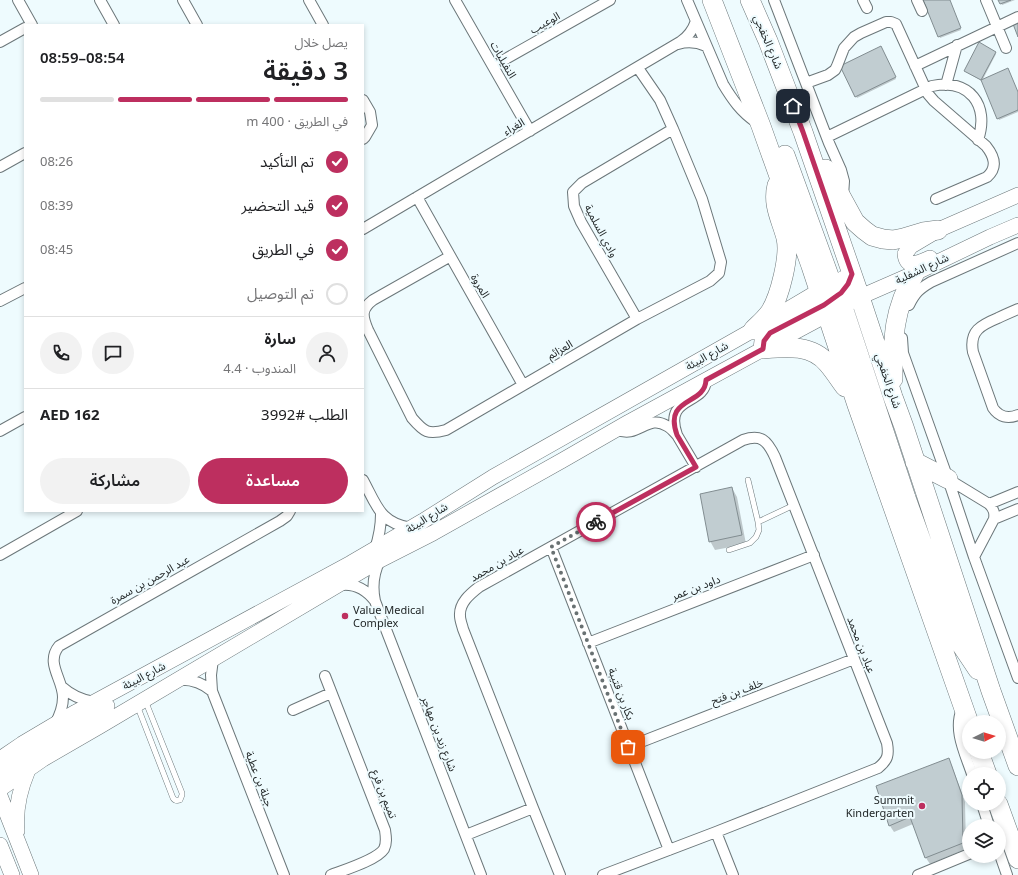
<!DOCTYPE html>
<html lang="ar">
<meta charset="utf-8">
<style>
body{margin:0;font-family:Georgia,"Noto Sans Arabic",serif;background:#f2f2f2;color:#202124;direction:rtl;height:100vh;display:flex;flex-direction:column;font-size:15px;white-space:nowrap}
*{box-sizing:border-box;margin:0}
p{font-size:13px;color:#757577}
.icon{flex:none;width:22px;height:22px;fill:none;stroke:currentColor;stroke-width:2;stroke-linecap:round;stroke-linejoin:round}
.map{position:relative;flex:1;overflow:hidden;direction:ltr}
.side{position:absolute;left:24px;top:24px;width:340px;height:488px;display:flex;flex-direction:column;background:#fff;border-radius:0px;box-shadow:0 2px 6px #0003;direction:rtl}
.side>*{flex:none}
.needle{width:26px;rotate:85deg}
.controls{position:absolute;left:962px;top:715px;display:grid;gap:8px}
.controls a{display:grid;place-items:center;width:44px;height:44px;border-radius:50%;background:#fff;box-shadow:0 2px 6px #0003;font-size:20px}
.pin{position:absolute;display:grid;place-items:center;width:34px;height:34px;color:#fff;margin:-17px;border-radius:8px;box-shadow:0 2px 6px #0006}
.courier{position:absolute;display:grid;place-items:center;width:40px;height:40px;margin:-20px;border:3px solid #bd2f5f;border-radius:50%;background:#fff;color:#222;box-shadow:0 1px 5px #0007}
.summary em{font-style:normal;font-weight:600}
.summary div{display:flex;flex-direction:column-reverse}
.summary{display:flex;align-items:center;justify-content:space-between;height:68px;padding:0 16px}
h1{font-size:26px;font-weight:600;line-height:30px}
.bar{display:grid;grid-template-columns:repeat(4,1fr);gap:6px 4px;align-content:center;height:48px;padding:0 16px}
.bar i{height:5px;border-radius:3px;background:#e0e0e0}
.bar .active{background:#bd2f5f}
.bar p{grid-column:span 4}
.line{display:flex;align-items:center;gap:10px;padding:0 16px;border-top:1px solid #e0e0e0}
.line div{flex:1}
.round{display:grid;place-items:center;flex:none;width:42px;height:42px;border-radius:21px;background:#f2f2f2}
ol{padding:0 16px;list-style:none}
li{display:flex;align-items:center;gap:12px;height:44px}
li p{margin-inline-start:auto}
li .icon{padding:4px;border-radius:50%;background:#bd2f5f;color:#fff;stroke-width:4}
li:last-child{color:#757577}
li i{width:22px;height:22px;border:2px solid #e0e0e0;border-radius:50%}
.action{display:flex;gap:8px;margin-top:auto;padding:8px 16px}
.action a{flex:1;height:46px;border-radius:24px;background:#bd2f5f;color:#fff;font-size:16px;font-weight:600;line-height:46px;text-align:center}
.action a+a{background:#f2f2f2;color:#202124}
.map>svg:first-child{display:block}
.shadow{fill:#0003}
.building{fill:#c1cdd1;stroke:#828d91}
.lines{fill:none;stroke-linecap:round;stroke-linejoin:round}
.lane-casing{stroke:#6c777a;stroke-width:6}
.street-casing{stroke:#6c777a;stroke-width:12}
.secondary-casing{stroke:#6c777a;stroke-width:16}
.highway-casing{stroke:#6c777a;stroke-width:20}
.lane{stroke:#fff;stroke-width:5}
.street{stroke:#fff;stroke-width:10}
.secondary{stroke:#fff;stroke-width:15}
.highway{stroke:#fff;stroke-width:19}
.done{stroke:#697172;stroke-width:4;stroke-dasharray:0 7.2}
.route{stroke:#bd2f5f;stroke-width:5}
.poi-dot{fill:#bd2f5f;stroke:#eefbfe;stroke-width:1.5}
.labels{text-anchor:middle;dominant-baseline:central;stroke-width:4;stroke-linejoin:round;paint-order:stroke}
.street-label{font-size:11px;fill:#212627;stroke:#eefbfe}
.poi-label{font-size:11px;fill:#212627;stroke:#eefbfe;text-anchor:start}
</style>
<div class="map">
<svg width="1018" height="875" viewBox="0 0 1018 875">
<rect width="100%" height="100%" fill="#eefbfe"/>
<path class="shadow" d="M924,0H949L961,30L940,38Z
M999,0H1015L1002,5Z
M881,47L896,79L857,98L842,66Z
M995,52L996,54L982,81L966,72L965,71Z
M1018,94V112L999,120L998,118Z
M732,488L737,497L746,544L715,550L710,541Z
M948,760L952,766L965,802L966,849L930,864L926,858L913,824L894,832L890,826L877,787Z"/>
<path class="building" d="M923,0H950L961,28L938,37Z
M998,0H1011L1000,4Z
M1018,22V37L1013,24Z
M979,42L996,52L981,80L964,71Z
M881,46L896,77L855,97L840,66Z
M1008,68L1018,92V110L997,119L981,80Z
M732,487L742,535L709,542L700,494Z
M949,758L962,795L963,843L925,858L910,817L889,826L876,786Z"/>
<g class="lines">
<g class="lane-casing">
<path id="lane" d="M758,522L794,505
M729,550L750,543L756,537L759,530L758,522L748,480
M137,705L173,798C175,801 177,801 180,800L182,795V793L145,700"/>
</g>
<g class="street-casing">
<path id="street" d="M18,0L32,25
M100,0L114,25
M183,0L197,25
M309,0L323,25
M455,0L530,131
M687,0L723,84C732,99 741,112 756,122
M774,0L829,143L841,170L844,181L843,196
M863,0L867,8
M917,0L922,11
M986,0L1006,48
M0,42L25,28
M678,44C688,41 697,42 706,46
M493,66L610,0
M915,66L1018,17
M806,83L828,75L835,70L837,66L844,48L854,37L861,33L886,22H891L896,24L928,94L934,101L986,146C994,156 998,167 987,177L936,199
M946,85L957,45
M363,100L370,112L372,125L365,137L363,139
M827,137L932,86C969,78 990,105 978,140
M0,167L25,153
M417,197L523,385
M363,229L680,42C688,37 693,30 696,21
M449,257L373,300C361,309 362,316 368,330L412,418C424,432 428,435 446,430L637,319L710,281L719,273L721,262L702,199L673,129L660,100L638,68
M0,301L25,288
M909,305C915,293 919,289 931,282L1018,243
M1018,309C1011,312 1004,315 998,318C981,325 969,331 973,352L993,408C999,417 1008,419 1018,415
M637,319L581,222L574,206L573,192L582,183L673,129
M902,338L903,353L948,479L974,557L1018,678
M616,429C638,440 647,413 667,426C671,428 674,432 677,435
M0,431L25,417
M696,467L677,435C663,395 705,406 706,380
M948,479L989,504C994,509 995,513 994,519L974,557
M363,480C377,506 380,523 411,528
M989,504L1018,492
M994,519L1018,509
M551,547L669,850
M375,549C379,537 381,527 381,514
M0,555L77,511
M380,560C373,574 372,587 375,601L481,875
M340,585C355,583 366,589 375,601
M588,643L814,555
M213,659L211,675L212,691L284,875
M325,676L385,830C386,837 387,843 384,849C377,860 344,870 331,875
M179,680C192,679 202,683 212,691
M62,687C72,696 81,700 94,702
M962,709C953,730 965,753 972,774
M293,710L331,693
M55,724C60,715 63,707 63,697C63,679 45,663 59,646L280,521L287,516L290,511
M628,747L854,659
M982,804L989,826
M716,832L733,875
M466,835L533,808
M999,852L1007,875
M560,875L533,808L463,629C462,625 460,620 460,616C459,603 470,594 479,587L743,440C761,434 767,440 775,457L887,743C889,755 888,760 878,768L716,832L603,875
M918,875L969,854"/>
</g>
<g class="secondary-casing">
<path id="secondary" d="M930,258C920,262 907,270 905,254L911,246L938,230L1018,195
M0,759L22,744L76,712L351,563L423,521L493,477L753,330L819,291L852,274
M0,773L46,743L107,706
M0,789L43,759L100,726L380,560L433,533L563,460L629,422L763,349L860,297L915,273L990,237L1018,225
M0,796L31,875
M17,831C15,810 20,789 28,770
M0,845L12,875"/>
</g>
<g class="highway-casing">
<path id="highway" d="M712,0L761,126L811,266L857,405L969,723
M750,0L768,41L803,132L860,297L893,397L904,427L991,691L1018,766
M785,155L832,284C837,290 842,294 849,296
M826,169L855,222L864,230L872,236L883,239L893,240L903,238L923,232L938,230
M819,291C830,293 836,298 843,307L906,498L956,637L978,670
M834,298L823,305L770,333L764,341L763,349C786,347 812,344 828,364C834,371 839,379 845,387
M753,330C759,324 765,319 770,312C780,296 790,256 786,238C781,219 772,205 777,185
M893,379C893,337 893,310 915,273
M915,462L948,479
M979,752L987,774
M998,804L1018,859"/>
</g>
<use href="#lane" class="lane"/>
<use href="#street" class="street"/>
<use href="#secondary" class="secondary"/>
<use href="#highway" class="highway"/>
</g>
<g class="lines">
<path class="done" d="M596,522L551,547L628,747"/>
<path class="route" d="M596,522L696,467L677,435C663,396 705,406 706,380L763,349L764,341L770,333L824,305L838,295L841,293L848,284L852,274L803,132L793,106"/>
</g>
<g class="poi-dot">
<circle cx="345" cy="616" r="4"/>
<circle cx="922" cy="806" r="4"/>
</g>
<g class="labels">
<g class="street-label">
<text transform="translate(545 23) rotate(-29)">الوعيب</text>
<text transform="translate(768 42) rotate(67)">شارع الخفجي</text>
<text transform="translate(503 60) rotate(60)">النفيليات</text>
<text transform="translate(514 127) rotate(-30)">الغراء</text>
<text transform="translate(601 231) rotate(62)">وادي السلمية</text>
<text transform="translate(922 269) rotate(-25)">شارع الشفلية</text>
<text transform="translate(480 286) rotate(60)">المروة</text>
<text transform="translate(560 350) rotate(-30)">العزائم</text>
<text transform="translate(707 356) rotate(-29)">شارع البيئة</text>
<text transform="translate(888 381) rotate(71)">شارع الخفجي</text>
<text transform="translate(427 518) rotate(-32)">شارع البيئة</text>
<text transform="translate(497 564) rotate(-30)">عباد بن محمد</text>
<text transform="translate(150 580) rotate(-29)">عبد الرحمن بن سمرة</text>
<text transform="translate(696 588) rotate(-21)">داود بن عمر</text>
<text transform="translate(861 645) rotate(69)">عباد بن محمد</text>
<text transform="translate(144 676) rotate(-28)">شارع البيئة</text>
<text transform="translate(737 692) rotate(-21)">خلف بن فتح</text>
<text transform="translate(621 694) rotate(69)">بكار بن قتيبة</text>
<text transform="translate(439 734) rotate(69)">شارع زيد بن مهاجر</text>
<text transform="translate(259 779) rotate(69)">جبلة بن عطية</text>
<text transform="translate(384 794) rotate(69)">تميم بن فرع</text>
</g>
<g class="poi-label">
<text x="353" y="610">Value Medical<tspan x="353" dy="13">Complex</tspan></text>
<text x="914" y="800" text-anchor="end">Summit<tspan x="914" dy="13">Kindergarten</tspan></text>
</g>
</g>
</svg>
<div class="controls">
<a><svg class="needle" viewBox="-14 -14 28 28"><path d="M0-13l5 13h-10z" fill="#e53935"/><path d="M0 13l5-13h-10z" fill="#757577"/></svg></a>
<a><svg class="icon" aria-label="locate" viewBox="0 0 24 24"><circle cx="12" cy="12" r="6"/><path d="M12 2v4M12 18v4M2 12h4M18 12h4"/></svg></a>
<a><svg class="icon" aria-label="layers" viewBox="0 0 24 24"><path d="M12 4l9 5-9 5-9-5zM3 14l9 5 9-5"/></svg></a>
</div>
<div class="pin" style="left:628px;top:747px;background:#ea580c"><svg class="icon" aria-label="bag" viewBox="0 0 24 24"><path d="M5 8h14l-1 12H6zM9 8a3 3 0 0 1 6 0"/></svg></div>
<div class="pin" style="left:793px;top:106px;background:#1f2937"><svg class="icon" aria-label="home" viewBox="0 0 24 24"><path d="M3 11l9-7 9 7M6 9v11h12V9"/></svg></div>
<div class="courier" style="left:596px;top:522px"><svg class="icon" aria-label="bike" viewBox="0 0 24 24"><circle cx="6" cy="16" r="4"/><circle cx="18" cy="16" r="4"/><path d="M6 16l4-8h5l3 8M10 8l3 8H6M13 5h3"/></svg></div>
<section class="side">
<div class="summary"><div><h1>3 دقيقة</h1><p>يصل خلال</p></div><em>08:54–08:59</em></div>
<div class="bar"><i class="active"></i><i class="active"></i><i class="active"></i><i></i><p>في الطريق · 400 m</p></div>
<ol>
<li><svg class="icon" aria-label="check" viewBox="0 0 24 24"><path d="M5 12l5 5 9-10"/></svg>تم التأكيد<p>08:26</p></li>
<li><svg class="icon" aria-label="check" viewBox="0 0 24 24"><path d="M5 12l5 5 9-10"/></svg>قيد التحضير<p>08:39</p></li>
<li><svg class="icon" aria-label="check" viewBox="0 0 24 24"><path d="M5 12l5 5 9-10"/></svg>في الطريق<p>08:45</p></li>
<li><i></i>تم التوصيل</li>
</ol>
<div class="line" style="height:72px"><a class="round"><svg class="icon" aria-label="person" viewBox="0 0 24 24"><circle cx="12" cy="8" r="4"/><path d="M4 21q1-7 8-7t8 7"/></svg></a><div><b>سارة</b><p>المندوب · 4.4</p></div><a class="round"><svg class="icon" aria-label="chat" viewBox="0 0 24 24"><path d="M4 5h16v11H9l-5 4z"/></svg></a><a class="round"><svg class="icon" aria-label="phone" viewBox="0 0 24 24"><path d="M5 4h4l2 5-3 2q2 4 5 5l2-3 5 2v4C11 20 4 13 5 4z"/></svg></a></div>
<div class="line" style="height:52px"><div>الطلب #3992</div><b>AED 162</b></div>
<div class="action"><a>مساعدة</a><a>مشاركة</a></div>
</section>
</div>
